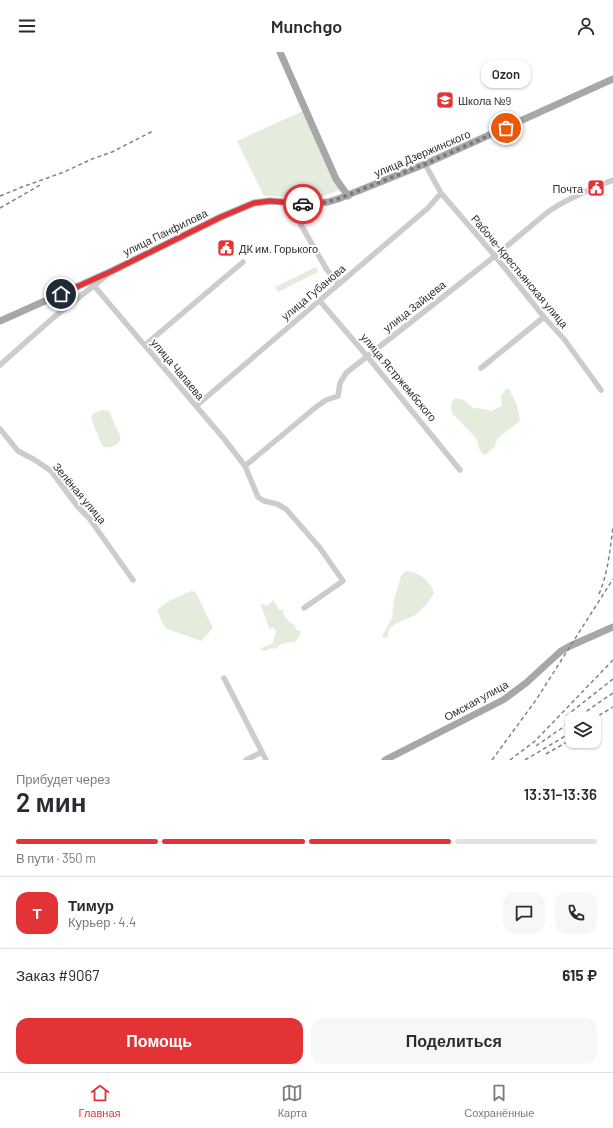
<!DOCTYPE html>
<html lang="ru">
<meta charset="utf-8">
<style>
body{margin:0;font-family:Barlow,sans-serif;background:#f7f7f7;color:#2b2b33;height:100vh;display:flex;flex-direction:column;font-size:15px;white-space:nowrap}
*{box-sizing:border-box;margin:0}
p{font-size:13px;color:#7c7c81}
.icon{flex:none;width:22px;height:22px;fill:none;stroke:currentColor;stroke-width:2;stroke-linecap:round;stroke-linejoin:round}
.map{position:relative;height:708px;overflow:hidden}
.panel{display:flex;flex-direction:column;background:#fff;flex:1}
.panel>*{flex:none}
.tools{position:absolute;left:565px;top:660px;display:grid;gap:8px}
.tools a{display:grid;place-items:center;width:36px;height:36px;border-radius:8px;background:#fff;box-shadow:0 1px 3px #0004;font-size:20px}
.pin{position:absolute;display:grid;place-items:center;width:34px;height:34px;color:#fff;margin:-17px;border:2px solid #fff;border-radius:50%;box-shadow:0 1px 4px #0007}
.courier{position:absolute;display:grid;place-items:center;width:40px;height:40px;margin:-20px;border:3px solid #e43337;border-radius:50%;background:#fff;color:#222;box-shadow:0 1px 5px #0007}
.bubble{position:absolute;height:28px;border-radius:12px;background:#fff;box-shadow:0 1px 3px #0004;font-size:13px;font-weight:600;line-height:28px;text-align:center}
.head em{font-style:normal;font-weight:600}
.head div{display:flex;flex-direction:column-reverse}
.head{display:flex;align-items:center;justify-content:space-between;height:68px;padding:0 16px}
h1{font-size:26px;font-weight:600;line-height:30px}
.bar{display:grid;grid-template-columns:repeat(4,1fr);gap:6px 4px;align-content:center;height:48px;padding:0 16px}
.bar i{height:5px;border-radius:3px;background:#e1e1e2}
.bar .on{background:#e43337}
.bar p{grid-column:span 4}
.line{display:flex;align-items:center;gap:10px;padding:0 16px;border-top:1px solid #e1e1e2}
.line div{flex:1}
.round{display:grid;place-items:center;flex:none;width:42px;height:42px;border-radius:12px;background:#f7f7f7}
.action{display:flex;gap:8px;margin-top:auto;padding:8px 16px}
.action a{flex:1;height:46px;border-radius:12px;background:#e43337;color:#fff;font-size:16px;font-weight:600;line-height:46px;text-align:center}
.action a+a{background:#f7f7f7;color:#2b2b33}
header{display:flex;justify-content:space-between;align-items:center;height:52px;padding:0 16px;background:#fff;font-size:18px;font-weight:600}
.tabs{display:flex;justify-content:space-around;align-items:center;height:56px;border-top:1px solid #e1e1e2;background:#fff;font-size:11px;color:#7c7c81}
.tabs a{display:grid;justify-items:center;gap:2px}
.tabs .on{color:#e43337}
.map>svg:first-child{display:block}
.green{fill:#e4ecdd}
.lines{fill:none;stroke-linecap:round;stroke-linejoin:round}
.minor{stroke:#ccc;stroke-width:5.5}
.major{stroke:#a7a7a7;stroke-width:7}
.rail{stroke:#848484;stroke-width:1.5;stroke-dasharray:4 3;stroke-linecap:butt}
.done{stroke:#787878;stroke-width:4;stroke-dasharray:0 7.2}
.route{stroke:#e43337;stroke-width:5}
.labels{text-anchor:middle;dominant-baseline:central;stroke-width:4;stroke-linejoin:round;paint-order:stroke}
.poi-label{font-size:11px;fill:#2f2f2f;stroke:#fff;text-anchor:start}
.street-label{font-size:11px;fill:#2f2f2f;stroke:#fff}
</style>
<header><svg class="icon" aria-label="menu" viewBox="0 0 24 24"><path d="M4 6h16M4 12h16M4 18h16"/></svg>Munchgo<svg class="icon" aria-label="person" viewBox="0 0 24 24"><circle cx="12" cy="8" r="4"/><path d="M4 21q1-7 8-7t8 7"/></svg></header>
<div class="map">
<svg width="613" height="708" viewBox="0 0 613 708">
<rect width="100%" height="100%" fill="#fff"/>
<path class="green" d="M305,58L339,138L318,146L264,144L237,89Z
M316,215L318,220L278,240L275,235Z
M506,337H509L517,353L520,368C514,376 499,382 496,390C495,392 495,394 495,396L491,397L487,402L484,403L479,397L478,390L474,384L452,361L451,355L452,349L455,346L464,348L473,356L484,357L491,359L502,354L501,344Z
M102,358L109,359L120,384V389C117,394 108,397 102,394L91,366L93,362Z
M405,519C417,519 431,529 434,541C429,550 423,557 415,563C406,569 386,571 388,585L385,586L382,584L392,566L394,548L401,524Z
M191,539L195,540L197,543L213,576L201,589L165,576L157,558L169,549Z
M273,548L279,558H283C283,567 290,569 295,574L296,578L301,579L300,583L295,590L283,591L275,597L272,596L265,599L264,598H261L260,597L273,591L276,579L273,575L270,578L260,551L267,554Z"/>
<g class="lines">
<path class="minor" d="M425,112L441,141L495,204L544,265L564,287L601,338
M293,151L301,173L327,218L339,232
M90,229L225,388L245,414L258,445L264,449L277,452L286,457L320,496L343,529L304,556
M319,248L367,304L460,418
M145,293L243,210
M0,313L53,266L107,223
M481,316L544,265
M196,354L428,156L441,141
M0,377L18,399L35,408L51,419L78,455L89,466L133,528
M245,414L316,355L326,348L338,344L340,331L346,321L495,204L549,159C569,146 591,137 613,128
M224,626L266,708
M246,708L262,700"/>
<path class="major" d="M280,0L336,127L348,144
M0,269L112,219L221,165L254,151L270,149L309,152L328,150L338,147L425,112L613,27
M385,708L503,648L526,631L561,599L570,594L613,575"/>
<path class="rail" d="M0,144L22,135L64,120L92,107L112,100L153,79
M0,156L40,133
M599,542C608,521 610,498 613,475
M566,664L613,627
M575,667L613,641
M593,667L613,655
M536,694L572,669
M546,702L572,687
M492,708L536,648L613,527
M510,708L535,689L613,608
M525,708L572,680"/>
</g>
<g class="lines">
<path class="done" d="M303,152H318L338,147L425,112L506,76"/>
<path class="route" d="M61,242L112,219L221,165L254,151L270,149L303,152"/>
</g>
<defs>
<g id="school-square" transform="scale(0.9)"><rect x="-9" y="-9" width="18" height="18" rx="4" fill="#e43337" stroke="#fff"/><path d="M0-5L7-2L0 1L-7-2ZM-4 1L0 2.5L4 1V4Q0 6-4 4Z" fill="#fff"/></g>
<g id="civic-square" transform="scale(0.9)"><rect x="-9" y="-9" width="18" height="18" rx="4" fill="#e43337" stroke="#fff"/><path d="M-.6-6.5H3V-4.5H.6V-3L4-1V1h2V6H-6V1h2V-1L-.6-3ZM-1.2 2.5V6h2.4V2.5Z" fill="#fff"/></g>
</defs>
<g fill-rule="evenodd">
<use href="#school-square" x="445" y="48"/>
<use href="#civic-square" x="596" y="136"/>
<use href="#civic-square" x="226" y="196"/>
</g>
<g class="labels">
<g class="poi-label">
<text x="458" y="48">Школа №9</text>
<text x="583" y="136" text-anchor="end">Почта</text>
<text x="239" y="196">ДК им. Горького</text>
</g>
<g class="street-label">
<text transform="translate(422 101) rotate(-23)">улица Дзержинского</text>
<text transform="translate(165 180) rotate(-26)">улица Панфилова</text>
<text transform="translate(520 219) rotate(50)">Рабоче-Крестьянская улица</text>
<text transform="translate(313 240) rotate(-40)">улица Губанова</text>
<text transform="translate(414 254) rotate(-38)">улица Зайцева</text>
<text transform="translate(178 317) rotate(50)">улица Чапаева</text>
<text transform="translate(399 325) rotate(50)">улица Ястржембского</text>
<text transform="translate(80 441) rotate(50)">Зелёная улица</text>
<text transform="translate(476 648) rotate(-29)">Омская улица</text>
</g>
</g>
</svg>
<div class="tools">
<a><svg class="icon" aria-label="layers" viewBox="0 0 24 24"><path d="M12 4l9 5-9 5-9-5zM3 14l9 5 9-5"/></svg></a>
</div>
<div class="pin" style="left:506px;top:76px;background:#ea580c"><svg class="icon" aria-label="bag" viewBox="0 0 24 24"><path d="M5 8h14l-1 12H6zM9 8a3 3 0 0 1 6 0"/></svg></div>
<div class="pin" style="left:61px;top:242px;background:#1f2937"><svg class="icon" aria-label="home" viewBox="0 0 24 24"><path d="M3 11l9-7 9 7M6 9v11h12V9"/></svg></div>
<div class="courier" style="left:303px;top:152px"><svg class="icon" aria-label="car" viewBox="0 0 24 24"><path d="M5 17H2v-5l4-1 3-4h7l3 4 3 1v5h-3M9 17h6M6 11h13"/><circle cx="7" cy="17" r="2"/><circle cx="17" cy="17" r="2"/></svg></div>
<div class="bubble" style="left:481px;top:8px;width:50px">Ozon</div>
</div>
<section class="panel">
<div class="head"><div><h1>2 мин</h1><p>Прибудет через</p></div><em>13:31–13:36</em></div>
<div class="bar"><i class="on"></i><i class="on"></i><i class="on"></i><i></i><p>В пути · 350 m</p></div>
<div class="line" style="height:72px"><b class="round" style="background:#e43337;color:#fff">Т</b><div><b>Тимур</b><p>Курьер · 4.4</p></div><a class="round"><svg class="icon" aria-label="chat" viewBox="0 0 24 24"><path d="M4 5h16v11H9l-5 4z"/></svg></a><a class="round"><svg class="icon" aria-label="phone" viewBox="0 0 24 24"><path d="M5 4h4l2 5-3 2q2 4 5 5l2-3 5 2v4C11 20 4 13 5 4z"/></svg></a></div>
<div class="line" style="height:52px"><div>Заказ #9067</div><b>615 ₽</b></div>
<div class="action"><a>Помощь</a><a>Поделиться</a></div>
</section>
<nav class="tabs">
<a class="on"><svg class="icon" aria-label="home" viewBox="0 0 24 24"><path d="M3 11l9-7 9 7M6 9v11h12V9"/></svg>Главная</a>
<a><svg class="icon" aria-label="map" viewBox="0 0 24 24"><path d="M3 6l6-2 6 2 6-2v14l-6 2-6-2-6 2zM9 4v14M15 6v14"/></svg>Карта</a>
<a><svg class="icon" aria-label="saved" viewBox="0 0 24 24"><path d="M7 4h10v16l-5-4-5 4z"/></svg>Сохранённые</a>
</nav>
